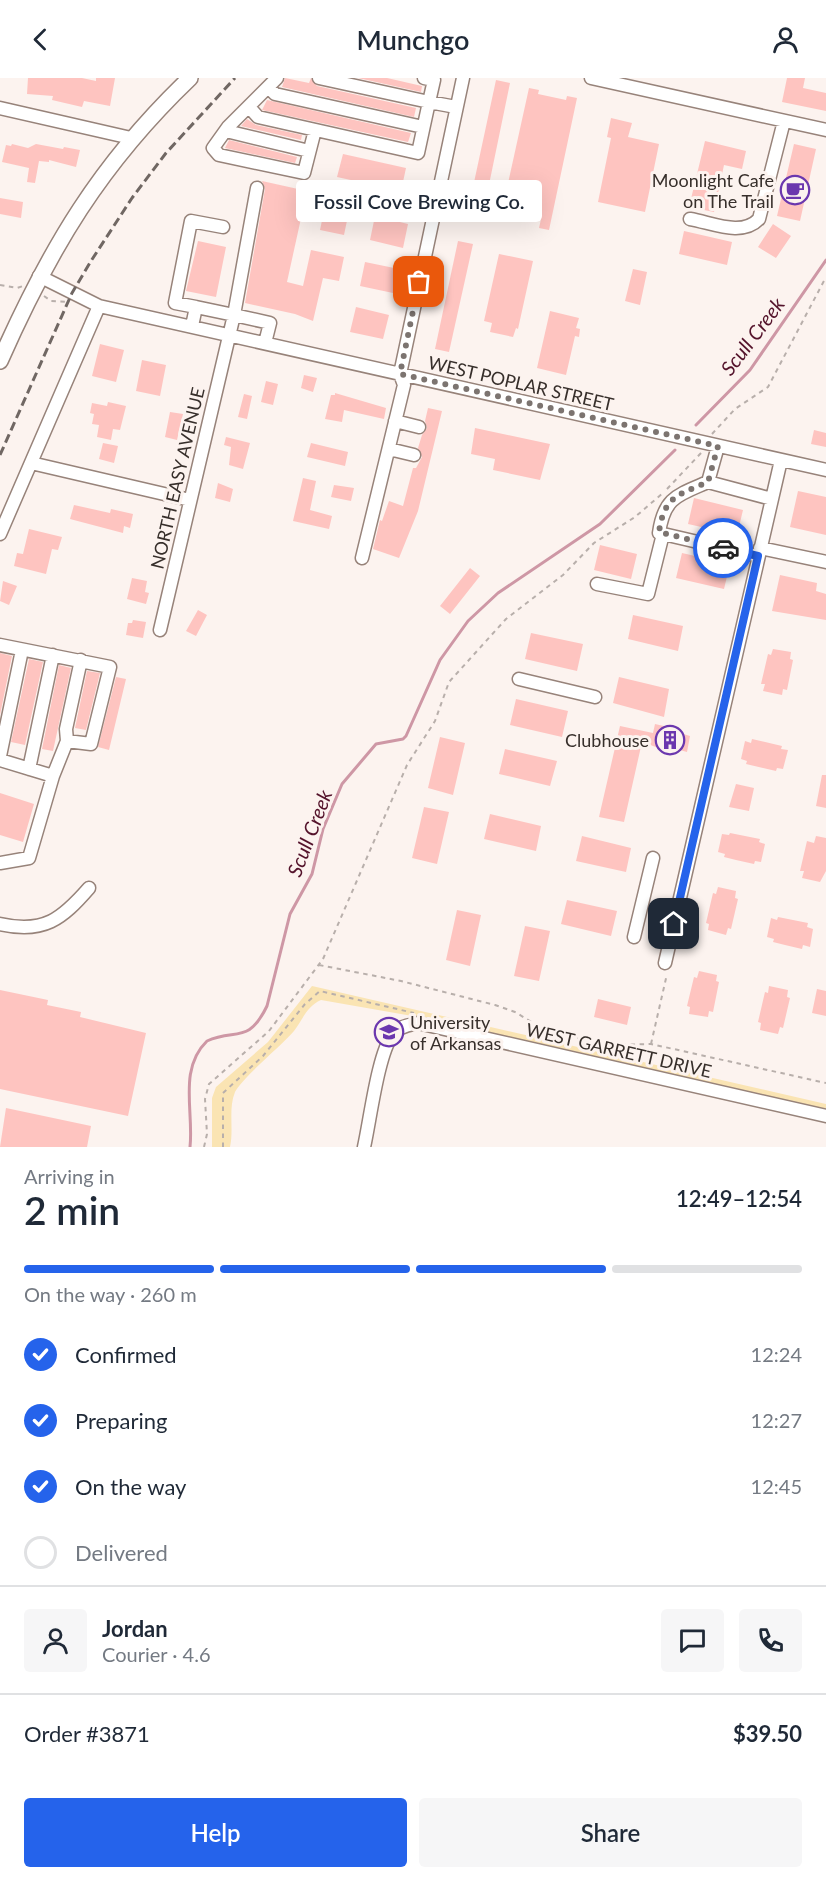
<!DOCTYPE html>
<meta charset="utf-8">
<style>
body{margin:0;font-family:Lato,sans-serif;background:#f6f6f7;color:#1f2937;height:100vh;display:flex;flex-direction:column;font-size:22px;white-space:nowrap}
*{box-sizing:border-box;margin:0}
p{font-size:20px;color:#747a83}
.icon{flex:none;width:33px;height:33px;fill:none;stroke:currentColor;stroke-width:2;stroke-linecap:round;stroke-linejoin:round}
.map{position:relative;height:1069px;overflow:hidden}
.sheet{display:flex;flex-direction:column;background:#fff;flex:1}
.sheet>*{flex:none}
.pin{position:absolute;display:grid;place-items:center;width:51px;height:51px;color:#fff;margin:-26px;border-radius:12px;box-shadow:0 3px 9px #0006}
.courier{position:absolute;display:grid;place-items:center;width:60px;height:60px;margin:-30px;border:4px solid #2563eb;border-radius:50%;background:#fff;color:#222;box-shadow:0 2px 8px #0007}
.bubble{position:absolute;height:42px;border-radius:6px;background:#fff;box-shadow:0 6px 24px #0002;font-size:20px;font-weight:600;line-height:42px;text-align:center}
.summary em{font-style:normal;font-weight:600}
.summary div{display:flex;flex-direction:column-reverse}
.summary{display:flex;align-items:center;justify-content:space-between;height:102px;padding:0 24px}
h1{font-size:39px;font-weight:600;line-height:45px}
.bar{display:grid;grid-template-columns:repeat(4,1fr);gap:9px 6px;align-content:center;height:72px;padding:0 24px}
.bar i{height:8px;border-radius:4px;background:#e0e1e3}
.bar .selected{background:#2563eb}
.bar p{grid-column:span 4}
.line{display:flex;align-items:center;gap:15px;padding:0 24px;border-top:2px solid #e0e1e3}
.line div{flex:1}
.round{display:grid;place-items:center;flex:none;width:63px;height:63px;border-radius:6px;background:#f6f6f7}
ol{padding:0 24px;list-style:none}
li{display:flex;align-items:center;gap:18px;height:66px}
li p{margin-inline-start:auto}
li .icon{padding:6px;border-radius:50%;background:#2563eb;color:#fff;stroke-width:4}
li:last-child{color:#747a83}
li i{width:33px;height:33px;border:3px solid #e0e1e3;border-radius:50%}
.action{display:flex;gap:12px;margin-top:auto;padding:12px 24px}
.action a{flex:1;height:69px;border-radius:6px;background:#2563eb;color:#fff;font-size:24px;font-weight:600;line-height:69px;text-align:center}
.action a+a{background:#f6f6f7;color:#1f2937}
header{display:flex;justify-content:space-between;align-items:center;height:78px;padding:0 24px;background:#fff;font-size:27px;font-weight:600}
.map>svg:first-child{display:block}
.green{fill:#fae4b3}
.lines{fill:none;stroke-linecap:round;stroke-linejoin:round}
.stream{stroke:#ce97a5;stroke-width:3}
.building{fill:#fec4c0}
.minor-casing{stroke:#97837a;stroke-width:15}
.major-casing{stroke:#97837a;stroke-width:18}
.path{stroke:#b8afab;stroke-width:2;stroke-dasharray:4.5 4.5;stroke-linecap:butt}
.minor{stroke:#fff;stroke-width:12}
.major{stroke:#fff;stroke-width:15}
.rail{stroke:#706763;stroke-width:3;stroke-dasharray:9 4.5;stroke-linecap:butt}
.done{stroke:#7c7470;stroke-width:6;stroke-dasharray:0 10.8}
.route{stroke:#2563eb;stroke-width:8}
.labels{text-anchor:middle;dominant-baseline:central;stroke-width:6;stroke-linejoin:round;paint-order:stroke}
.poi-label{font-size:18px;fill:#372f2b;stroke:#fcf3ef;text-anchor:end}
.street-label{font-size:18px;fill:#372f2b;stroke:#fcf3ef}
.water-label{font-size:20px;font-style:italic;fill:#54132b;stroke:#fcf3ef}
</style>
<header><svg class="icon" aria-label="back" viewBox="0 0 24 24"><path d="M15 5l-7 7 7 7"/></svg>Munchgo<svg class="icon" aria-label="person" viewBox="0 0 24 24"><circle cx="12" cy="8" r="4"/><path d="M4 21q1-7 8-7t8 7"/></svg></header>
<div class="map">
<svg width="826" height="1069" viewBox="0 0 826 1069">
<rect width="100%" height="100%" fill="#fcf3ef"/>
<path class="green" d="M312,908L826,1026V1033L418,939L321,922C307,928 303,941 294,953C281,968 241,1001 235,1014C228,1031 234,1051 230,1069H212V1020L216,1009L268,964Z"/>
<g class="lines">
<path class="stream" d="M696,347L750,292L826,182
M190,1069C194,1034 178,991 207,963C236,950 248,967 267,928L290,836L312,796L323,751L342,706L376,666L403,661L406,658L440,582L468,543L498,515L600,446L675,372"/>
</g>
<path class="building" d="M28,0H82L96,3V0H115L110,28L84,23L82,29L52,22L53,18L27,16Z
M285,0L309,5L311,0L317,8L416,30L414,39L282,9Z
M358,0H387L422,8L421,14Z
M787,0H805L803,10L826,15V33L782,24Z
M496,2L510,5L485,126L470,123Z
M529,10L539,12L538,16L566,22L567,18L577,20L549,152L539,150L541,141L513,135L512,139L501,137Z
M267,22L411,55L408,64L262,32Z
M611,40L632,45L628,59L659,66L645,134L598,124L611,60L607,59Z
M247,41L256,47L302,57L301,62L241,48Z
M229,62L297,79L295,85L225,70Z
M705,63L746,73L742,91L724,87L714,134L689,129Z
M12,66L28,70L36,66L63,71L64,69L80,72L76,89L49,82V84L39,83L35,105L27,104L29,90L2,84L6,67L11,68Z
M794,66L816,71L800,143L777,138Z
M343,76L406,90L401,113L337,99Z
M262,103L307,113L287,204L303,208L311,172L344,179L339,203L323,200L313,243L295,236L245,225L265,111Z
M0,120L23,124L21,140L0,136Z
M325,128L349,133L344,157L320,152Z
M375,138L408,146L403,170L370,162Z
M773,146L791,158L776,180L758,169Z
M684,153L732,164L727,187L679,176Z
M198,163L226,169L216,219L186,213Z
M458,163L473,166L449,274L435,271Z
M499,176L533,183L518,251L516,250L513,259L490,254L492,245L484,243Z
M365,184L399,191L393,215L360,208Z
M633,191L647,194L640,227L625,223Z
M356,229L389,237L383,261L350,254Z
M550,233L579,240L576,250L580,251L579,259L575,258L566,297L537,290Z
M100,266L124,272L116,304L92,298Z
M142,282L166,287L160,318L136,313Z
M304,297L317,300L313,314L301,310Z
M266,303L278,306L273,327L261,324Z
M335,315L386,330L384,341L344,332L342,344L325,341L331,317H335Z
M244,316L252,318L247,341L238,339Z
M108,324L126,328L120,352L113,351L111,362L97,359L99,347L92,346L94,336L90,335L92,325L107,328Z
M428,330L442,333L418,433L399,480L373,471L380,442L382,443L389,423L403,428L413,390H416L422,379L418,370L422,357L427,350L425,343Z
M170,334L183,336L177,362L165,359Z
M475,350L550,366L540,402L493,392L495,381L471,376Z
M814,352L826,355V369L811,366Z
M226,359L250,365L243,391L229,387L231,369L224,367Z
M103,365L118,368L114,385L99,381Z
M311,365L348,374L345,388L307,379Z
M303,400L316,403L310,432L332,438L329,451L293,443Z
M218,405L233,411L230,424L215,420Z
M334,407L354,410L351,423L331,419Z
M798,413L826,419V457L790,449Z
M694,420L743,432L737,457L688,446Z
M74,427L110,435L111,431L133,436L130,450L124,448L123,455L70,441Z
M29,451L62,459L58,472L52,471L46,496L14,488L17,475L23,476Z
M600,467L637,476L631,501L594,492Z
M682,475L730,486L724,511L676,500Z
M470,490L480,498L450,536L440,528Z
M780,497L817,505L816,513L826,516V542L772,533Z
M132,500L147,503L145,514L149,515L146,526L127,521Z
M3,503L17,508L9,527L0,523Z
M198,532L207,537L196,558L186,553Z
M633,537L683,548L678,573L628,561Z
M133,542L146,544L143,560L126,557L128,545H132Z
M531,555L583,566L577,593L525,581Z
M773,571L791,574L790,581L793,582L787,612L783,611L782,617L763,613L765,606H761L768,576L771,577Z
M0,575L12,578L0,637Z
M29,581L43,584L25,667L11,664Z
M59,587L71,590L53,673L42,671Z
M87,593L100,595L86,652L75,650Z
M116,599L126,601L109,672L98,669Z
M619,599L669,611L664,639L613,625Z
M516,621L568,633L562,659L510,647Z
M655,646L681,652L680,655L690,658L687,674L676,671L675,676L642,664L624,744L599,739L620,648L653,655Z
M440,659L465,665L453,717L428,710Z
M752,661L782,668L781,671L788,672L783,691L777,690L776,693L746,686L747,683L741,681L745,663L751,665Z
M505,671L557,683L550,708L499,696Z
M822,697H826V730L816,728Z
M736,706L754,710L749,733L729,729Z
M0,715L34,726L23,764L0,757Z
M424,729L449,734L437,786L412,780Z
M490,736L541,748L536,773L484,761Z
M730,755L760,761L759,764L765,766L761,784L755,783L754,786L736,782L724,779L725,776L718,774L722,756L729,757Z
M582,758L631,770L626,794L576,783Z
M816,758L826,760V793L820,804L802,800L804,793H800L807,763L814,765Z
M718,809L736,813L735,820L738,821L731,851L728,850L726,857L708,852L709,846L706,845L713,815L716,816Z
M567,822L617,833L611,858L561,846Z
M457,832L481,837L470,888L446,882Z
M778,839L808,845L807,849L813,851L810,869L803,867L802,871L785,867L773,864L774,861L767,859L771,840L777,842Z
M525,848L550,853L539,903L514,898Z
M699,893L717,897L716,903L719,904L713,934L709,933L708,939L689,936L690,929L687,928L694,899L697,900Z
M769,908L788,912L787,919L790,920L783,950L780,949L778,956L760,952L761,945L758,944L765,914L768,915Z
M817,911L826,913V938L812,935Z
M0,912L48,922L47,927L81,934L80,939L146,955L128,1038L0,1011Z
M598,921L631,929L627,947L594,939Z
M6,1030L91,1048L87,1069H0Z"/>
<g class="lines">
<g class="minor-casing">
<path id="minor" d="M277,0L228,49L213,70L219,77L304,95L315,52
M319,0L429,24L434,2L424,0
M591,0L826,52
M268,9L275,16L423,49
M249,29L258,39L418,75L429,24L456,29
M0,30L131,60
M226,53L309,73
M690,141C713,145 742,159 759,141L784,43
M39,198L99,228L826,392
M196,229L234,237L257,110
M192,248L196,229L175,225L191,143L223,149
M395,343L419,349
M718,368L708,404C678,417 664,419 659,455L758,478
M389,371L414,377
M31,385L190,422
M708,404L772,421
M0,456L99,228
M760,470L826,484
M362,480L404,307L400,296L463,0
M597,506L648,516L663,456
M160,552L234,237L270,245L265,265
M0,567L110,589L91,666L67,663L53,698
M519,601L595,619
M67,663L66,651L81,582
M0,678L22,572
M0,682L53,698L29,780L0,785
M29,691L53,577
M0,846C44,856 62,841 89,810
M634,859L653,780
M665,885L781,382
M364,1069C370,1043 378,975 393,956C399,948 410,947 418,945L826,1038"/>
</g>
<g class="major-casing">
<path id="major" d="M0,283C50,170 100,86 190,0"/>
</g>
<path class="path" d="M0,207L17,210L23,208
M44,218L51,223L67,224
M712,356L735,331L768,309L826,199
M667,411L702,374
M319,887L401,903L495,927L515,934L543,951L565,958L615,967L651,966L826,1005
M651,966L667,896
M204,1069L207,1056L205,1021L209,1006L269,953L323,881L407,687L435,643L449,604L506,541L563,497L594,465L635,439L663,415
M223,1069V1015L263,978L305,926L320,913L414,935"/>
<use href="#minor" class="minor"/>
<use href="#major" class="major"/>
<path class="rail" d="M0,377L72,215L91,183L132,120L166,75L235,0"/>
</g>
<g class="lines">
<path class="done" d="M419,204L400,296L718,368L708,404C677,417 664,419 659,454L723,470"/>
<path class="route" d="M674,846L758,478L723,470"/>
</g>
<defs>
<g id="cafe-ring" transform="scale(1.5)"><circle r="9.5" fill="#fcf3ef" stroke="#6b37ae" stroke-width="1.5"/><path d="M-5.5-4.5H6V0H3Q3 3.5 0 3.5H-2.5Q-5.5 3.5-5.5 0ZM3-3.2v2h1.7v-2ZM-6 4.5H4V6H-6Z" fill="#6b37ae"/></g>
<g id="building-ring" transform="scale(1.5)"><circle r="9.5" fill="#fcf3ef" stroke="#6b37ae" stroke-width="1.5"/><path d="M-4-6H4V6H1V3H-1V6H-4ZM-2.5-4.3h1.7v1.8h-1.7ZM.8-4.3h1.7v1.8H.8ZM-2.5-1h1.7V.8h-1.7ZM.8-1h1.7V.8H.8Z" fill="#6b37ae"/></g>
<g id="university-ring" transform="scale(1.5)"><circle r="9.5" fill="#fcf3ef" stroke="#6b37ae" stroke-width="1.5"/><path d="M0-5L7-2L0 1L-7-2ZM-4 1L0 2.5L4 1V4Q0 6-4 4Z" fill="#6b37ae"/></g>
</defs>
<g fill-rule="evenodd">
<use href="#cafe-ring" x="795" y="112"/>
<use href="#building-ring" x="670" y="662"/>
<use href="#university-ring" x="389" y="954"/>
</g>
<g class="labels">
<g class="poi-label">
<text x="774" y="102">Moonlight Cafe<tspan x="774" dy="21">on The Trail</tspan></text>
<text x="649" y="662">Clubhouse</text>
<text x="410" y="944" text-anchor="start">University<tspan x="410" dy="21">of Arkansas</tspan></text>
</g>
<g class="street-label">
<text transform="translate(521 305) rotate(13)">WEST POPLAR STREET</text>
<text transform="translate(177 400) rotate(-77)">NORTH EASY AVENUE</text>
<text transform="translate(619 972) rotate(13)">WEST GARRETT DRIVE</text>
</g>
<g class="water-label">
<text transform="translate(752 258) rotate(-53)">Scull Creek</text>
<text transform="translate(309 755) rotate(-69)">Scull Creek</text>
</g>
</g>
</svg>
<div class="pin" style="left:419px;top:204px;background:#ea580c"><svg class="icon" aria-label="bag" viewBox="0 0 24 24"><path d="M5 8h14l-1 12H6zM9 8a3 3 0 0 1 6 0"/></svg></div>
<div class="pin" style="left:674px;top:846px;background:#1f2937"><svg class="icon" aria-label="home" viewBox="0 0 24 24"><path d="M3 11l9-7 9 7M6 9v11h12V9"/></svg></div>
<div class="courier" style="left:723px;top:470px"><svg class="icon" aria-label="car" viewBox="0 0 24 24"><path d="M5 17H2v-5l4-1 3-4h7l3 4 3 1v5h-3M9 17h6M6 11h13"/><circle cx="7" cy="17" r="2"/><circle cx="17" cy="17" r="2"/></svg></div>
<div class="bubble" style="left:296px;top:102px;width:246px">Fossil Cove Brewing Co.</div>
</div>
<section class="sheet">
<div class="summary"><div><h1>2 min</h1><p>Arriving in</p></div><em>12:49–12:54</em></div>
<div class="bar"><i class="selected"></i><i class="selected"></i><i class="selected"></i><i></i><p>On the way · 260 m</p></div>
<ol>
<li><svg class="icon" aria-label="check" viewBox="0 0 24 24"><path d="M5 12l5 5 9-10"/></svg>Confirmed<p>12:24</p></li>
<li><svg class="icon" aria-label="check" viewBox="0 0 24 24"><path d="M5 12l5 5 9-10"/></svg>Preparing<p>12:27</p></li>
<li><svg class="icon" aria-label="check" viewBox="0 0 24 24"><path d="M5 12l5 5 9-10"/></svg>On the way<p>12:45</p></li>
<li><i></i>Delivered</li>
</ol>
<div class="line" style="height:108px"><a class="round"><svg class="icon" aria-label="person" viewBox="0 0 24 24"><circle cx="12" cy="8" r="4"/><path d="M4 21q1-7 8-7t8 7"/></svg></a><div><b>Jordan</b><p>Courier · 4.6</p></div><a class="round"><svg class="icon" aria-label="chat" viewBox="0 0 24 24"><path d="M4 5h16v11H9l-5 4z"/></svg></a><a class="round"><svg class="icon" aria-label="phone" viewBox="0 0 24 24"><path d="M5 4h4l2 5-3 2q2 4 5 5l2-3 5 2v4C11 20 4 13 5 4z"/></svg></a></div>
<div class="line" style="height:78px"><div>Order #3871</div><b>$39.50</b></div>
<div class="action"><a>Help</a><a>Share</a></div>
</section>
